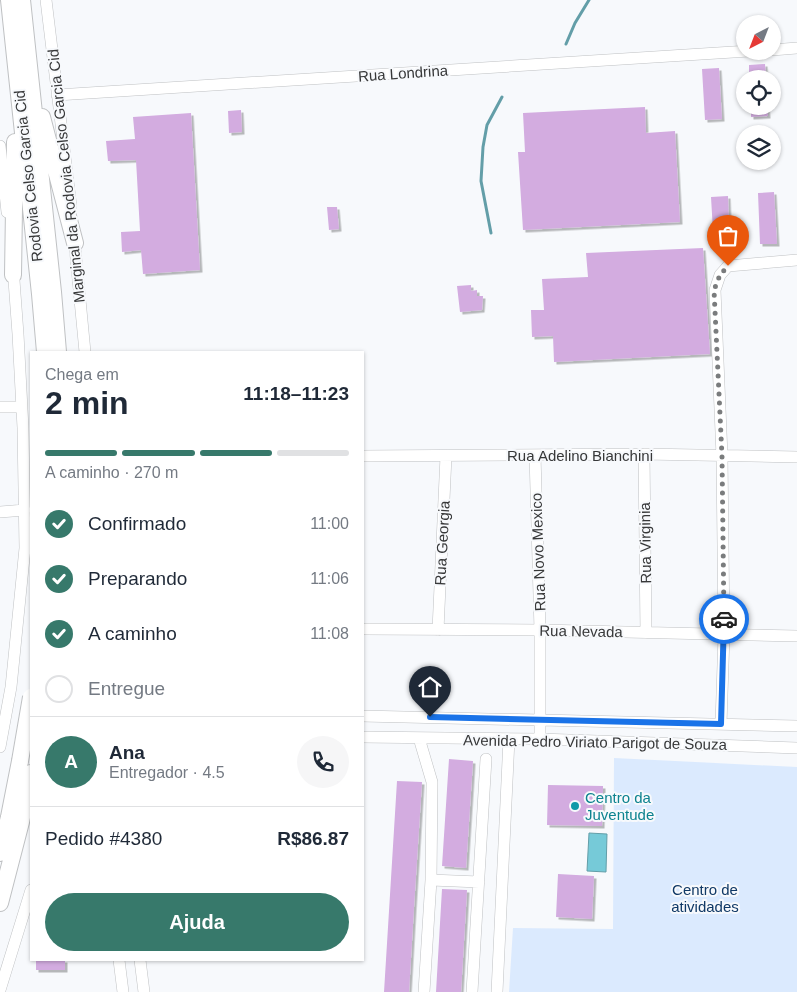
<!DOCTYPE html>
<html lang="pt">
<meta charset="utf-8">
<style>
body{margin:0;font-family:Arial,sans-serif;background:#f6f6f7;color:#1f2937;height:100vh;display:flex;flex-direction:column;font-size:19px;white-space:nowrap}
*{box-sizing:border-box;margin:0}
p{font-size:16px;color:#747a83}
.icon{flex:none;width:28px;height:28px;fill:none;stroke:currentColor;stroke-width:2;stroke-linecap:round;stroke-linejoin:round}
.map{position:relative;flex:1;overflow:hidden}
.sheet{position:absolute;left:30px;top:351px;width:334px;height:610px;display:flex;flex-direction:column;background:#fff;border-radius:0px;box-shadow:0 1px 4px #0004}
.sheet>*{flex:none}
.needle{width:32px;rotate:222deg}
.buttons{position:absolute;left:736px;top:15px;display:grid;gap:10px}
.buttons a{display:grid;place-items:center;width:45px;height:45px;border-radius:50%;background:#fff;box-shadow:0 1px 4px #0004;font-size:25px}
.pin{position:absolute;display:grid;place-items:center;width:42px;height:42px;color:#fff;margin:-51px -21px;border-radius:50% 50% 50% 0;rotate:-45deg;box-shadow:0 0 5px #0007}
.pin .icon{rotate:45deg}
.courier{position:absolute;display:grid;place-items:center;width:50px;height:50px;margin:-25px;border:4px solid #1a73e8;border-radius:50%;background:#fff;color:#222;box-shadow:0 1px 6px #0007}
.head em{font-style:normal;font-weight:700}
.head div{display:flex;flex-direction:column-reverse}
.head{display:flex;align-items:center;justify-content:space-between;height:85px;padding:0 15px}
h1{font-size:32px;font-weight:700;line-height:38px}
.bar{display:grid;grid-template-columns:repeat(4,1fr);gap:8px 5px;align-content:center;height:60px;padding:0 15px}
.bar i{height:6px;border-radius:4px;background:#e0e1e3}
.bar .on{background:#37796b}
.bar p{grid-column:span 4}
.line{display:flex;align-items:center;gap:12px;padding:0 15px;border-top:1px solid #e0e1e3}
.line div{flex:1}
.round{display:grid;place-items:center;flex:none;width:52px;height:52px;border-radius:26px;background:#f6f6f7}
ol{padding:0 15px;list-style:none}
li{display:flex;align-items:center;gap:15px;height:55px}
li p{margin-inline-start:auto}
li .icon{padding:5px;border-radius:50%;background:#37796b;color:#fff;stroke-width:4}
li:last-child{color:#747a83}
li i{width:28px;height:28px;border:2px solid #e0e1e3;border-radius:50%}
.button{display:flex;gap:10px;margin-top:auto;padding:10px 15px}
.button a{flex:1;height:58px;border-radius:30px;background:#37796b;color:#fff;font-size:20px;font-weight:700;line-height:58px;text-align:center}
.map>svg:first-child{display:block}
.green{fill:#dbeafe}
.water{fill:#76cad8;stroke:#639ea8}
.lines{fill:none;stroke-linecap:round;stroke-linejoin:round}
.stream{stroke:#639ea8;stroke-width:3}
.building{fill:#d3ace0;filter:url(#shadow)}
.minor-casing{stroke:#bfc1c3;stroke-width:12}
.highway-casing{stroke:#bfc1c3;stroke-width:18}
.minor{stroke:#fff;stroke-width:11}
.highway{stroke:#fff;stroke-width:16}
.highway-bridge-casing{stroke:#bfc1c3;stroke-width:18;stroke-linecap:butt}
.highway-bridge{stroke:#fff;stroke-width:16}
.done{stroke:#7a7c7d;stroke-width:5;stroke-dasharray:0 9}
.route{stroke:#1a73e8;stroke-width:6}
.culture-dot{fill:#0f9aa8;stroke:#f7f9fc;stroke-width:2}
.labels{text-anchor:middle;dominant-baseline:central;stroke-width:4;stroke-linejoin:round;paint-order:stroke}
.street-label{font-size:15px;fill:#373839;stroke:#f7f9fc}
.culture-label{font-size:15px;fill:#0d838f;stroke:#f7f9fc;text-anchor:start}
.park-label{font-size:15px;fill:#103966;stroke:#f7f9fc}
</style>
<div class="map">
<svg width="797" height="992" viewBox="0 0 797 992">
<defs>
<filter id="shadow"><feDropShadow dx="2.5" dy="2.5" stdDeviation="0" flood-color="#0004"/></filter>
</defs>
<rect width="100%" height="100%" fill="#f7f9fc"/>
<path class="green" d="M614,758L797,767V992H509L513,928L613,929Z"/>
<path class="water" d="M589,833L607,834L606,872L587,871Z"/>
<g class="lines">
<path class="stream" d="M566,44L575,23L589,0
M491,233L481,181L483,147L487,125L502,97"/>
</g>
<path class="building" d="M765,64L766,79H749V65Z
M719,68L722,119L705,120L702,69Z
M751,106H767L768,116L751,117Z
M645,107L646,133L675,131L680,222L523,230L518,152H525L523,113Z
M241,110L242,132L229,133L228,111Z
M191,113L200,270L143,274L141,250L122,252L121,232L140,231L136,160L108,161L106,141L135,139L133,117Z
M774,192L777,244H760L758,193Z
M728,196L730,248H714L711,197Z
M327,207H337L339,229L329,230Z
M703,248L710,354L554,362L553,336L532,337L531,310H544L542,279L588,277L586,253Z
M471,285V291L477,290V296H483L482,310L460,312L457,286Z
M449,759L473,761L466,868L442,866Z
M397,781L422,782L414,907L409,992H384Z
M548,785L603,786L602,826L547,825Z
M558,874L594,876L592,919L556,917Z
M442,889L467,890L461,992H436Z
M36,960H65V970H36Z"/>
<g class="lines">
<g class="minor-casing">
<path id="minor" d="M46,0L71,206
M772,50L797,48
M57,95L749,51
M0,146L7,212
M74,237L85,352
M0,407H22
M644,454L646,633
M535,455L540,630V739
M362,456L644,454L797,457
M0,512L25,510
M365,629L540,630L797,636
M438,630L446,456
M362,716L797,726
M721,724L724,635L722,456L715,290L720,275L728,266L797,260
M362,737L540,739L797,748
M419,738L432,782L431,880L424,992
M0,747L11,687L25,548L23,428L18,334L13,267
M431,880L479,882
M119,960L123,992
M140,960L144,992
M0,990L31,890
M472,992L486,759
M497,992L509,739"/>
</g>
<g class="highway-casing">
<path id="highway" d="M9,0L40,294L45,352
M22,0L53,292L58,352
M42,117L75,243
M13,275L15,142
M0,853L9,817L20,761
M0,903L21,822L31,773"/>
</g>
<use href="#minor" class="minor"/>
<use href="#highway" class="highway"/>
<g class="highway-bridge-casing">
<path id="highway-bridge" d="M20,761L31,697"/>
</g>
<use href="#highway-bridge" class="highway-bridge"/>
</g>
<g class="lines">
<path class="done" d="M724,619L722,456L714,290L720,275L728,266"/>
<path class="route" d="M430,717L721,724L724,619"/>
</g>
<circle class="culture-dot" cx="575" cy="806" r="5"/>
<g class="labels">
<g class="street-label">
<text transform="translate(403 73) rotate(-4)">Rua Londrina</text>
<text transform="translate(28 176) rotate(-96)">Rodovia Celso Garcia Cid</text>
<text transform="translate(66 176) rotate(-96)">Marginal da Rodovia Celso Garcia Cid</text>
<text x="580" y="455">Rua Adelino Bianchini</text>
<text transform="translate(442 543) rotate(-87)">Rua Georgia</text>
<text transform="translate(645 543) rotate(-91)">Rua Virginia</text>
<text transform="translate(538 552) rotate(-92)">Rua Novo Mexico</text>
<text transform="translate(581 631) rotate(1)">Rua Nevada</text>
<text transform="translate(595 742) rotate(1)">Avenida Pedro Viriato Parigot de Souza</text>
</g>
<g class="culture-label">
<text x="585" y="797">Centro da<tspan x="585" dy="17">Juventude</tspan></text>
</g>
<g class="park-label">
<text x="705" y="889">Centro de<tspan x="705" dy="17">atividades</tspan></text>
</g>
</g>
</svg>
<div class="buttons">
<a><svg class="needle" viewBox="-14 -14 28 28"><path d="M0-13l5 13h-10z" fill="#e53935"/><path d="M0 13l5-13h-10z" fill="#747a83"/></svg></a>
<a><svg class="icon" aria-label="locate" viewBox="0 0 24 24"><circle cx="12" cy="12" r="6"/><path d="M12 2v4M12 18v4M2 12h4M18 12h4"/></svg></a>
<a><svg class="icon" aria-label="layers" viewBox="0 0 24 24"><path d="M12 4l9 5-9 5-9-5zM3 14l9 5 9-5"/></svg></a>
</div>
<div class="pin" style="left:728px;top:266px;background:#ea580c"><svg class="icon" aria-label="bag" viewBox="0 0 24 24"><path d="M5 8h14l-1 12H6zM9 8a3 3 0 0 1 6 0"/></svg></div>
<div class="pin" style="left:430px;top:717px;background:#1f2937"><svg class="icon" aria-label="home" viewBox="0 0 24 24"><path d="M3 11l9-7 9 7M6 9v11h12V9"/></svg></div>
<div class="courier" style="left:724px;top:619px"><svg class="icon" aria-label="car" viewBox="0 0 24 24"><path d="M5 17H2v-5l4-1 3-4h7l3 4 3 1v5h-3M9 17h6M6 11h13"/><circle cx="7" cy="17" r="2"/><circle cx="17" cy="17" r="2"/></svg></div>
<section class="sheet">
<div class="head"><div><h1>2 min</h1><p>Chega em</p></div><em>11:18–11:23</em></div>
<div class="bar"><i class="on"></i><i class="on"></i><i class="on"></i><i></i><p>A caminho · 270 m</p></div>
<ol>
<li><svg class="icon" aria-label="check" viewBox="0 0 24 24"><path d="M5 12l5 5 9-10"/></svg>Confirmado<p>11:00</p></li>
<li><svg class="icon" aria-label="check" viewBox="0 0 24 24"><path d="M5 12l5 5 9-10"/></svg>Preparando<p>11:06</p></li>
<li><svg class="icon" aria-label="check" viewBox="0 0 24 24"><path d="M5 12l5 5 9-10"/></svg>A caminho<p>11:08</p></li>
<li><i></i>Entregue</li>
</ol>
<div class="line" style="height:90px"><b class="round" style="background:#37796b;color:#fff">A</b><div><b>Ana</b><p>Entregador · 4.5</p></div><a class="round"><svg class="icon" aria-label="phone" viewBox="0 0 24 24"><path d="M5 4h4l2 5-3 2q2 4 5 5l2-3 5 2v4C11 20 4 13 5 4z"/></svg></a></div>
<div class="line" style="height:65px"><div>Pedido #4380</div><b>R$86.87</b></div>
<div class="button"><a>Ajuda</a></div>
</section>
</div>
